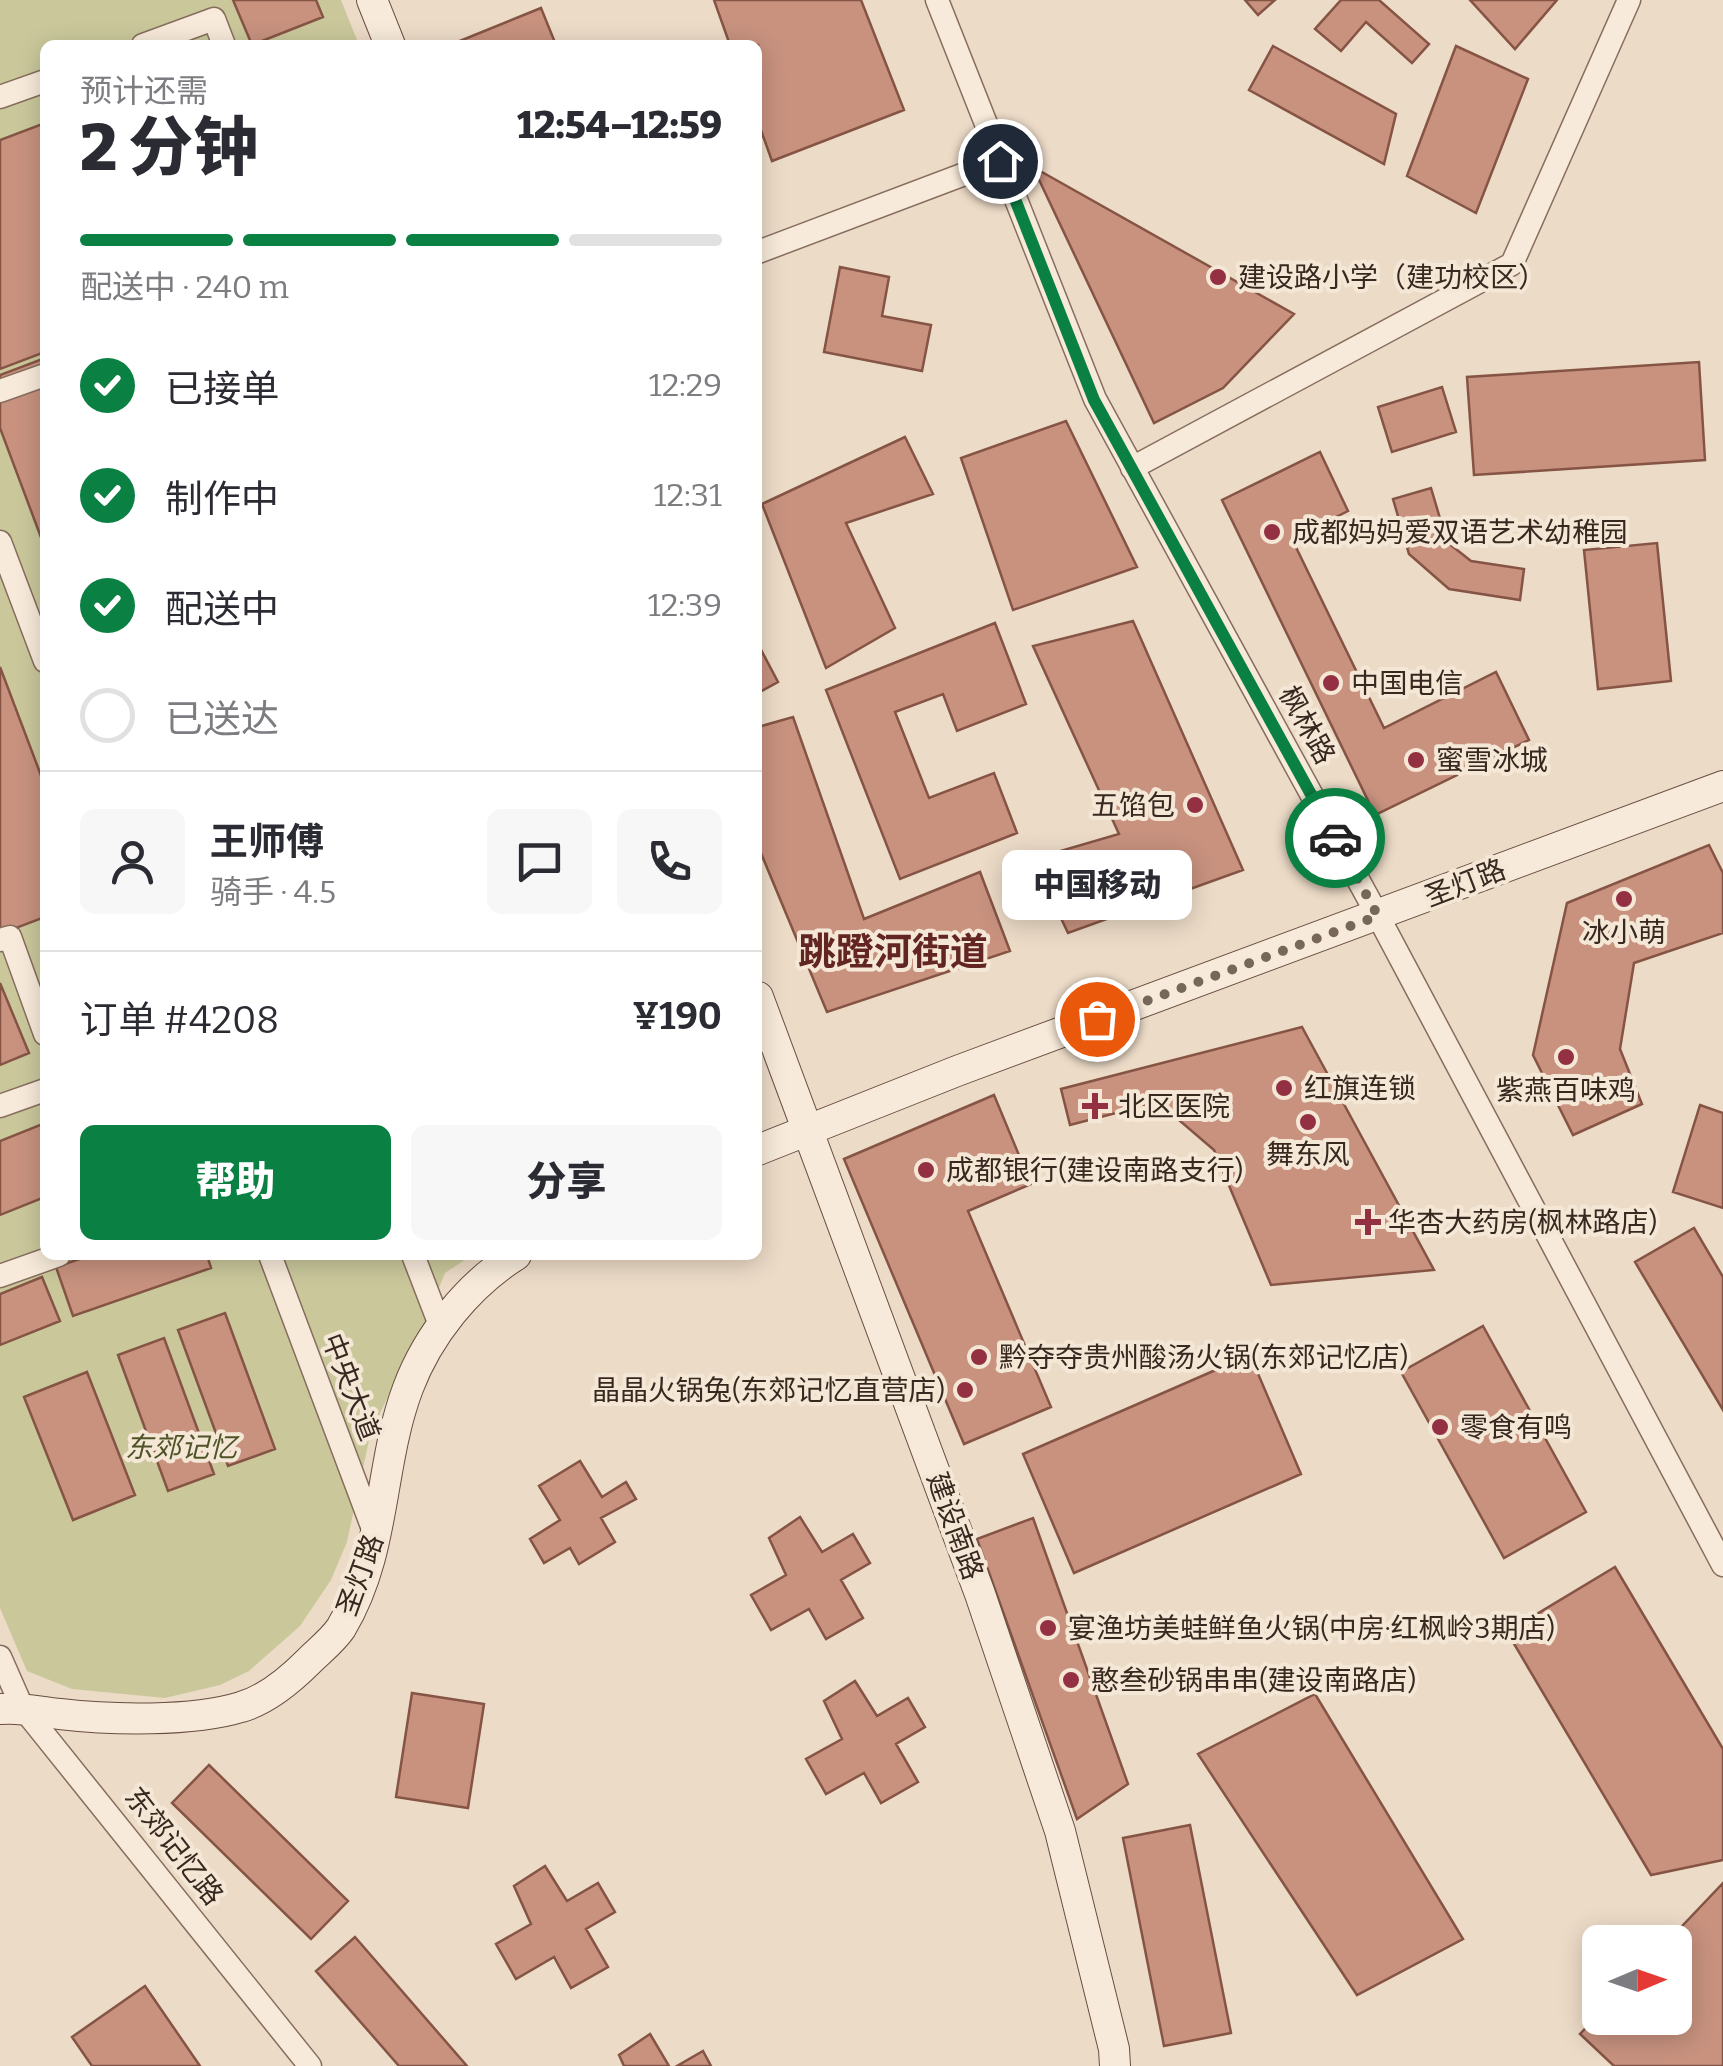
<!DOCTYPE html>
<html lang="zh">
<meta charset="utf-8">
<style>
body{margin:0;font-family:Bitter,"Noto Sans SC",serif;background:#f7f7f7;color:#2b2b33;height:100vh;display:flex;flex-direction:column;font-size:38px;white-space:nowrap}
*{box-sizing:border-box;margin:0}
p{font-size:32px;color:#7c7c81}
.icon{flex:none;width:55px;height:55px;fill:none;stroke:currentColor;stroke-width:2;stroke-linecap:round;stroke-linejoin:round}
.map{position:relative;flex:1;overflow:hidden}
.details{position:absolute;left:40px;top:40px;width:722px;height:1220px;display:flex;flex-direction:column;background:#fff;border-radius:15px;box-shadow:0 5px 25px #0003}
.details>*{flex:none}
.needle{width:65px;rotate:88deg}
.controls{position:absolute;left:1582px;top:1925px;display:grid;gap:20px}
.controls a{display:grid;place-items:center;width:110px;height:110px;border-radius:15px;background:#fff;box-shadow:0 5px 25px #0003;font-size:50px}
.pin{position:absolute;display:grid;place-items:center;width:85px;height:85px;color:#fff;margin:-42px;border:5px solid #fff;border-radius:50%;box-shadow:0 2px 10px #0007}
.courier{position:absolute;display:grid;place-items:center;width:100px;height:100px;margin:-50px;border:8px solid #0b8043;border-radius:50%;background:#fff;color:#222;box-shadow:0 2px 12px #0007}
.bubble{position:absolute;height:70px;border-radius:15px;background:#fff;box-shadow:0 5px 25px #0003;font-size:32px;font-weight:800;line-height:70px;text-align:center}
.summary em{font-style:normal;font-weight:800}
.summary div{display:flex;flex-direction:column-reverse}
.summary{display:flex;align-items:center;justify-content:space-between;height:170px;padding:0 40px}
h1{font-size:65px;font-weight:800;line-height:75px}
.bar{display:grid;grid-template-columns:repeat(4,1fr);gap:15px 10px;align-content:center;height:120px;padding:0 40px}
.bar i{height:12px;border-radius:8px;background:#e1e1e2}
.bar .on{background:#0b8043}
.bar p{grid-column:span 4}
.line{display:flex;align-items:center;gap:25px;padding:0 40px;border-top:2px solid #e1e1e2}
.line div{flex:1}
.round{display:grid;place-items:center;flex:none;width:105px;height:105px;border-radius:15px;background:#f7f7f7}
ol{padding:0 40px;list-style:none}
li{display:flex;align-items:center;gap:30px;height:110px}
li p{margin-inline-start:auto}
li .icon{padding:10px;border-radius:50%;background:#0b8043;color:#fff;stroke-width:4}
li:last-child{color:#7c7c81}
li i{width:55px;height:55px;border:5px solid #e1e1e2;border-radius:50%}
.primary-button{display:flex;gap:20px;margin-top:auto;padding:20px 40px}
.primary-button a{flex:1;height:115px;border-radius:15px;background:#0b8043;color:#fff;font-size:40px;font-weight:800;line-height:115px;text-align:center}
.primary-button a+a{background:#f7f7f7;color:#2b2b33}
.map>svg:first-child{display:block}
.green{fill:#cac89b}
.building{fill:#c8927f;stroke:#855444;stroke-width:2.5}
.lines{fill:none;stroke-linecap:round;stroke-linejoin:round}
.street-casing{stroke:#876d5d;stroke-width:25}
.secondary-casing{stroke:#694e40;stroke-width:32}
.street{stroke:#f7eada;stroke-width:22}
.secondary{stroke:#f7eada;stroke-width:30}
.done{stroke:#77675a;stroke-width:10;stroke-dasharray:0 18}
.route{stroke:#0b8043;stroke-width:12}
.poi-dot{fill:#933041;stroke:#f4e7d6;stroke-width:4}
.labels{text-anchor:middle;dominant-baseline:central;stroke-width:8;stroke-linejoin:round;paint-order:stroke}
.poi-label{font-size:28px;fill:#382820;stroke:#f4e7d6;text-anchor:start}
.street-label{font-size:28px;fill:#382820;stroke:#f4e7d6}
.park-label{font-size:28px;font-style:italic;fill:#4f5328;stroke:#f4e7d6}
.district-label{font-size:38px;font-weight:bold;fill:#622522;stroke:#f4e7d6}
</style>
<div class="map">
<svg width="1723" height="2066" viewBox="0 0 1723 2066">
<rect width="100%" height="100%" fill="#ecdbc7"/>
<path class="green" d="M0,0H341L359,45H45V1255H472L445,1273L422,1329L371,1431L347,1542L331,1580L300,1626L249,1671L220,1685L165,1698L72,1689L27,1671L0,1608Z"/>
<path class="building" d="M233,0H316L323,17L252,45Z
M714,0H861L904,110L772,161L758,122V45H730Z
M1245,0H1275L1258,15Z
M1341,0H1379L1429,44L1412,63L1366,22L1341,51L1315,29Z
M1470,0H1557L1515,49Z
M541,8L556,45H450Z
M1273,46L1396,114L1384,164L1249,90Z
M1456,46L1528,79L1476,213L1407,176Z
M45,123V352L0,369V140Z
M1033,167L1294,314L1223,388L1154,423Z
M840,267L889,277L882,316L931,325L922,371L824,352Z
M45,358V548L0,428V375Z
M1699,362L1705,460L1474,475L1467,377Z
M1442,387L1456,432L1392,452L1378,407Z
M1066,421L1137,567L1013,610L961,458Z
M905,437L933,494L846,523L895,628L826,668L762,504Z
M1320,452L1348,511L1292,539L1384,728L1496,672L1529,740L1375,815L1222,500Z
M1431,488L1447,542L1471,561L1524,569L1520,600L1449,589L1409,554L1393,499Z
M1657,543L1671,681L1598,689L1584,550Z
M1133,621L1243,870L1068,933L1033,859L1119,834L1033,646Z
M995,623L1026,704L957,731L943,694L895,712L929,798L994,773L1017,833L900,879L826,690Z
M758,644L778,682L758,693Z
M0,667L45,786V917L0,934Z
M793,717L864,919L980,872L1010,951L827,1012L758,846V727Z
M1709,845L1723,873V933L1634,963L1620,1049L1642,1104L1573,1135L1533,1055L1567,903Z
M0,983L29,1053L0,1065Z
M1302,1027L1434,1270L1271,1285L1214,1150L1158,1102L1070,1125L1061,1089Z
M994,1095L1031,1184L968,1211L1051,1407L964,1444L844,1159Z
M1700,1105L1723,1113V1208L1673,1192Z
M45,1123V1197L0,1215V1141Z
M1694,1228L1723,1277V1410L1635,1262Z
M91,1255H207L211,1268L73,1316L56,1267Z
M42,1277L60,1321L0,1345V1294Z
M225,1313L275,1449L228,1466L178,1330Z
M1483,1326L1586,1512L1504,1558L1401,1372Z
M164,1338L214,1474L168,1491L118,1355Z
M1250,1355L1301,1474L1074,1573L1023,1454Z
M87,1372L135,1495L73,1520L24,1397Z
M580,1461L602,1497L626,1482L636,1499L601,1518L615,1542L579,1564L570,1548L544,1563L530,1539L560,1520L539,1486Z
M800,1517L822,1552L853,1534L870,1563L841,1580L863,1618L826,1639L809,1609L771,1630L751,1595L786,1575L769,1538Z
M1033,1518L1128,1784L1077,1819L977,1539Z
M1615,1567L1723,1749V1860L1651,1875L1507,1632Z
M855,1681L877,1716L908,1698L925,1727L896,1744L918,1782L881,1803L864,1773L826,1794L806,1759L842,1739L824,1701Z
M412,1693L484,1704L468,1808L396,1797Z
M1315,1694L1463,1939L1357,1995L1198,1754Z
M209,1765L348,1901L311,1939L172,1803Z
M1190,1825L1231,2033L1164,2046L1123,1838Z
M545,1866L567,1901L598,1883L615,1912L586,1929L608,1967L571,1988L554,1957L516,1979L496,1944L531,1924L514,1886Z
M1723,1883V2066H1614L1580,2034L1600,2013V2018H1675V1942H1667Z
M355,1937L467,2066H399L316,1971Z
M145,1986L200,2066H92L72,2037Z
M650,2034L669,2066H624L619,2055Z
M703,2051L711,2066H677Z"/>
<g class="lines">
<g class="street-casing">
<path id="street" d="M937,0L1095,399L1378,916L1723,1565
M143,45L214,19L224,45
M0,97L45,81
M758,252L999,161
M0,391L45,375
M1132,468L1512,264L1629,0
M0,542L45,661
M0,940L10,937L45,1034
M0,1106L45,1090
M270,1255L376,1537
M413,1255L440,1325
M0,1276L59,1255
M0,1657L22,1707L310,2066"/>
</g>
<g class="secondary-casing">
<path id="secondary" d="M372,0L390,45
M758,997L980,1594L1060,1831L1114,2049L1115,2066
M758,1150L957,1071L1723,786
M0,1709C22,1707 39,1712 60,1714C111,1720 192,1722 241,1707C266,1700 291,1679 309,1661C319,1651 333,1640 341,1628C387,1551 378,1468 408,1388C428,1335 468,1285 516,1255"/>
</g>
<use href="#street" class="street"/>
<use href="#secondary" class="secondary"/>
</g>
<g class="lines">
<path class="done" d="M1097,1019L1378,916L1335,838"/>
<path class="route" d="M1000,161L1094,400L1335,838"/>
</g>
<g class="poi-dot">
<circle cx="1218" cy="277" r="10"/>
<circle cx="1272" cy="532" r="10"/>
<circle cx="1331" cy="683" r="10"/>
<circle cx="1416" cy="760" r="10"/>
<circle cx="1195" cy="805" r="10"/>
<circle cx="1624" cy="899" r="10"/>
<circle cx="1566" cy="1057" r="10"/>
<circle cx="1284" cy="1088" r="10"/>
<path d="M1090 1091h10v10h10v10h-10v10h-10v-10h-10v-10h10z"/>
<circle cx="1308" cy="1122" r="10"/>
<circle cx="926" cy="1170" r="10"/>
<path d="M1363 1207h10v10h10v10h-10v10h-10v-10h-10v-10h10z"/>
<circle cx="979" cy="1357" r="10"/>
<circle cx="965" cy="1390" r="10"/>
<circle cx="1440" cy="1427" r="10"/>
<circle cx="1048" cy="1628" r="10"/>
<circle cx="1071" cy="1680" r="10"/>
</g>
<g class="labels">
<g class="poi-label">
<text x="1238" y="277">建设路小学（建功校区）</text>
<text x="1292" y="532">成都妈妈爱双语艺术幼稚园</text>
<text x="1351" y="683">中国电信</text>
<text x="1436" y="760">蜜雪冰城</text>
<text x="1175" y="805" text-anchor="end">五馅包</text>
<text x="1624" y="932" text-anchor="middle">冰小萌</text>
<text x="1304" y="1088">红旗连锁</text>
<text x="1566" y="1090" text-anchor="middle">紫燕百味鸡</text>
<text x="1118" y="1106">北区医院</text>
<text x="1308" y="1154" text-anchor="middle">舞东风</text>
<text x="946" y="1170">成都银行(建设南路支行)</text>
<text x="1388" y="1222">华杏大药房(枫林路店)</text>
<text x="999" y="1357">黔夺夺贵州酸汤火锅(东郊记忆店)</text>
<text x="945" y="1390" text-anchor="end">晶晶火锅兔(东郊记忆直营店)</text>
<text x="1460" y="1427">零食有鸣</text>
<text x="1068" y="1628">宴渔坊美蛙鲜鱼火锅(中房·红枫岭3期店)</text>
<text x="1091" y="1680">憨叁砂锅串串(建设南路店)</text>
</g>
<g class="street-label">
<text transform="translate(1307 725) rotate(61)">枫林路</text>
<text transform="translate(1465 883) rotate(-21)">圣灯路</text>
<text transform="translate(351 1387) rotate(69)">中央大道</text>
<text transform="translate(955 1526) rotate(70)">建设南路</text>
<text transform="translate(360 1575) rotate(-70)">圣灯路</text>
<text transform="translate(174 1846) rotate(52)">东郊记忆路</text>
</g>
<g class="park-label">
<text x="181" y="1447">东郊记忆</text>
</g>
<g class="district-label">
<text x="893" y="952">跳蹬河街道</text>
</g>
</g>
</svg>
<div class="controls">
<a><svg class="needle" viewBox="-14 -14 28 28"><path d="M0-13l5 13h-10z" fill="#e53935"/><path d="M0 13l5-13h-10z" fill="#7c7c81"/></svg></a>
</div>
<div class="pin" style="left:1097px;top:1019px;background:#ea580c"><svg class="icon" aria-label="bag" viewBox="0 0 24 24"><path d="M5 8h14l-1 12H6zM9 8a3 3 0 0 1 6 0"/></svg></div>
<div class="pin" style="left:1000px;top:161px;background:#1f2937"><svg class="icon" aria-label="home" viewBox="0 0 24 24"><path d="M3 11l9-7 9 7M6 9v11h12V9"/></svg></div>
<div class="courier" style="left:1335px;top:838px"><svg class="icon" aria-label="car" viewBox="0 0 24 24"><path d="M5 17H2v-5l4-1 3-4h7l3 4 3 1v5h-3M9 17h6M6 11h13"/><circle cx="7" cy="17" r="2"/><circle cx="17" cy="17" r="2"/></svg></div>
<div class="bubble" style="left:1002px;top:850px;width:190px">中国移动</div>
<section class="details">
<div class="summary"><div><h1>2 分钟</h1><p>预计还需</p></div><em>12:54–12:59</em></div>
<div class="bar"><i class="on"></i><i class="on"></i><i class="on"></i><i></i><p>配送中 · 240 m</p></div>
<ol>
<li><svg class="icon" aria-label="check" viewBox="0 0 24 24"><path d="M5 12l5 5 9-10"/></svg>已接单<p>12:29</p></li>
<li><svg class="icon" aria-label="check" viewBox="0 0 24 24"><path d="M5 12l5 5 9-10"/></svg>制作中<p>12:31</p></li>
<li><svg class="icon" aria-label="check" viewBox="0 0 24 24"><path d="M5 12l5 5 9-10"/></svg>配送中<p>12:39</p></li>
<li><i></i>已送达</li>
</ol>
<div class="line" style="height:180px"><a class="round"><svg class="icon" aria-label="person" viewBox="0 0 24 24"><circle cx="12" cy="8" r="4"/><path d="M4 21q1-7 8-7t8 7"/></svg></a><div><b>王师傅</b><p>骑手 · 4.5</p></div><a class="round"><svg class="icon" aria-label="chat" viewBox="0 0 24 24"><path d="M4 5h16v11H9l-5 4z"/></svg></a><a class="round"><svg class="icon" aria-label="phone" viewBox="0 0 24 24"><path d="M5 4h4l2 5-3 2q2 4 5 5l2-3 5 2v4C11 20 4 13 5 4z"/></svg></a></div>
<div class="line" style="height:130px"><div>订单 #4208</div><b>¥190</b></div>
<div class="primary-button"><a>帮助</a><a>分享</a></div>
</section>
</div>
